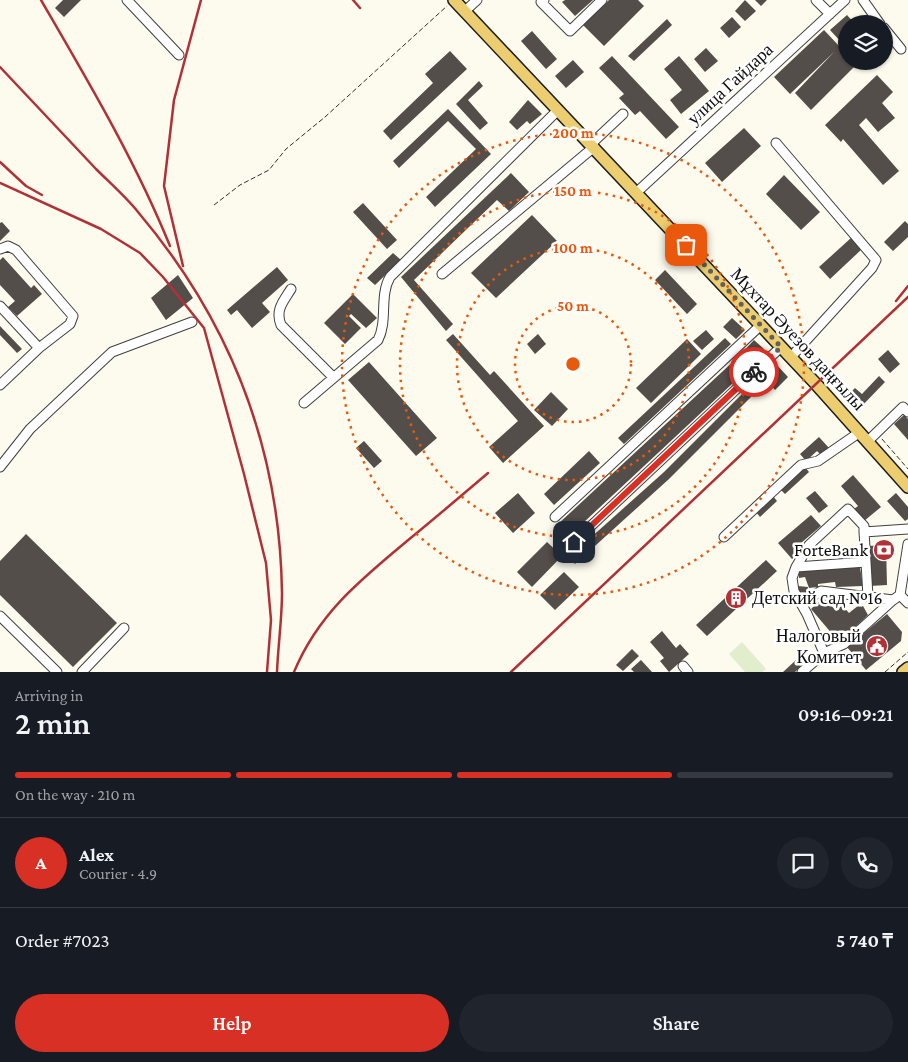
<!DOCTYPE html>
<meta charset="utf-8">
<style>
body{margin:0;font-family:"Crimson Pro",serif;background:#20242c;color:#f1f3f6;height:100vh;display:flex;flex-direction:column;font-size:19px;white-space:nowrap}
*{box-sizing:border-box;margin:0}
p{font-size:16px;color:#9ea1a6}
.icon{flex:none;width:28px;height:28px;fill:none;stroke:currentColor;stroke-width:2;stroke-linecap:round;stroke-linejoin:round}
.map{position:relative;height:672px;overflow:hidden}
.side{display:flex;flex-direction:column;background:#171b24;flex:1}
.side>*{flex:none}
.buttons{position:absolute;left:838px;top:15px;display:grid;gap:10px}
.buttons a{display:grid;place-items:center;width:55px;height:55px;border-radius:50%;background:#171b24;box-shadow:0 1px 4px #0004;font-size:25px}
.pin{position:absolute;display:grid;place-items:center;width:42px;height:42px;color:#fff;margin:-21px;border-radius:10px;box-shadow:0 2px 8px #0006}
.courier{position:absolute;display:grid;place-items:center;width:50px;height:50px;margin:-25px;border:4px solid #d93025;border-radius:50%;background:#fff;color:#222;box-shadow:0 1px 6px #0007}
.overview em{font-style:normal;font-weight:600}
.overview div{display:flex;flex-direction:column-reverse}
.overview{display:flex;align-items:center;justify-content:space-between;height:85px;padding:0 15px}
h1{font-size:32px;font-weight:600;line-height:38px}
.bar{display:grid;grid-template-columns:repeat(4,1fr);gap:8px 5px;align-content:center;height:60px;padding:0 15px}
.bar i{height:6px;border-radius:4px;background:#363941}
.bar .selected{background:#d93025}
.bar p{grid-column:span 4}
.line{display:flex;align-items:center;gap:12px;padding:0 15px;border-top:1px solid #363941}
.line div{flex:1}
.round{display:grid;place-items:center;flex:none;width:52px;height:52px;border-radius:26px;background:#20242c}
.primary-button{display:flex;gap:10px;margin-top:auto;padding:10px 15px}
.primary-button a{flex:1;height:58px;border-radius:30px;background:#d93025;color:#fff;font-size:20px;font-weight:600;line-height:58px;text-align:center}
.primary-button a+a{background:#20242c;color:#f1f3f6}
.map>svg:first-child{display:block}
.pitch{fill:#e1edcc}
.building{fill:#544e4a}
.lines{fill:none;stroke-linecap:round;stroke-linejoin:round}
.minor-casing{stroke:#404040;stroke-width:11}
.major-casing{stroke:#1e1e1e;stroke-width:14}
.path{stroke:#2f2f2f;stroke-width:1;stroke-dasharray:5 2.5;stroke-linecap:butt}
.minor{stroke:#fff;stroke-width:9}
.major{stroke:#ecce70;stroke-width:11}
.rail{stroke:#b03237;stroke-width:2.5}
.done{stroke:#61605c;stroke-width:5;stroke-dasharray:0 9}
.route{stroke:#d93025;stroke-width:6}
.ring{fill:none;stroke:#e8590c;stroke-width:2.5;stroke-dasharray:2.5 5}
.labels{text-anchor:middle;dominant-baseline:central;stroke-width:5;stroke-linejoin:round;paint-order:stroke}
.street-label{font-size:18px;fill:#0d0d0d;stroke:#fff}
.poi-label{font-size:18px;fill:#0d0d0d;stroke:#fff;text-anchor:end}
.centre{fill:#e8590c;stroke:#fff;stroke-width:2.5}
.ring-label{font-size:15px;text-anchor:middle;font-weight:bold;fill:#e8590c;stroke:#fff;stroke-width:5;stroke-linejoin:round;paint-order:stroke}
</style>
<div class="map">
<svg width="908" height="672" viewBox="0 0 908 672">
<rect width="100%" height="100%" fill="#fdfaee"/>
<path class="pitch" d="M742,642L766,669L762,672H745L729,654Z"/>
<path class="building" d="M63,0H81L64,17L55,8Z
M565,0H593L575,16L562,2Z
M609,0H638L644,6L604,46L583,25Z
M745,0L756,11L745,21L735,11Z
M755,0H767L761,6Z
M847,15L855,24H846V61H860L811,110L795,93L834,52L790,94L774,77L824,30L840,47L843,44L830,30Z
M732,17L741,27L729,38L720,28Z
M667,19L672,25L634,61L628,56Z
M532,31L557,59L546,69L521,41Z
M706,48L718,61L705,72L694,59Z
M450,51L467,69L391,140L383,131L433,83L425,74Z
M612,56L679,127L666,139L640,111L635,115L619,98L624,94L599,68Z
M679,56L709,91L681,114L670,100L682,90L664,69Z
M573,60L584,72L566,88L555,76Z
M877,75L893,92L882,103L895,118L878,132L866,118L859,125L899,171L883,185L843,139L841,142L825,125Z
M479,81L483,86L468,100L488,123L480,130L456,104Z
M528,100L542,114L530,124L527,121L517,130L509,122Z
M448,109L491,154L435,207L426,197L476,149L448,121L399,168L393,161Z
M744,128L761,146L722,182L705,163Z
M511,173L529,192L509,211L497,200L414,280L453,324L446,331L401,277Z
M784,175L820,212L801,230L766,194Z
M363,203L397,240L387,249L353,212Z
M532,215L557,241L496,298L471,273Z
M905,221L908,224V237L893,251L884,242Z
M2,222L10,231L0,241V223Z
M851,238L862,249L830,279L819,267Z
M393,253L401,260L375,285L367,278Z
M3,257L31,288L34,285L42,294L17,316L8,307L15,301L0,285V260Z
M277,267L288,280L262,303L270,312L252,328L237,310L231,315L227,310Z
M665,270L697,304L687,314L655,280Z
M178,275L193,298L166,320L151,298Z
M353,294L377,318L366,328L351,314L349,316L361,328L345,344L324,323Z
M732,318L745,330L736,339L723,327Z
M0,326L22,349L17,353L0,335Z
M706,330L714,339L702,350L693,341Z
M453,334L490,375L494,371L544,426L503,463L489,447L518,421L446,340Z
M538,334L546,344L535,354L527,344Z
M725,338L731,344L624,444L618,438Z
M687,339L701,354L651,403L636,388Z
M754,340L764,349L749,365L739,356Z
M888,350L900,364L890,373L878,359Z
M737,358L748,369L568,537L557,525Z
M369,362L437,438L416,456L348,380Z
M774,362L788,377L775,390L761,375Z
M879,376L885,382L860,408L847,396L855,388L862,394Z
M751,385L757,391L669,479L575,564L569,557L664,472Z
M551,392L568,409L552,426L534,410Z
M904,415L908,419V440L894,424Z
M819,437L829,448L821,455L817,451L806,461L800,454Z
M364,441L382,461L374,468L356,448Z
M589,451L600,463L554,505L544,494Z
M805,467L809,472L785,494L781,490Z
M853,475L881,507L864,521L854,509L858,506L841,486Z
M815,491L828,506L819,513L806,498Z
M518,493L535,513L513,533L495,513Z
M896,493L908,507V519L905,521L887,501Z
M773,496L777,501L760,517L756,512Z
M811,515L821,526L801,543L805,548L792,559L778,543Z
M26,534L117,623L73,667L0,595V561Z
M547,542L562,556L532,587L517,572Z
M886,545L887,585L870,586V556H868V546Z
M766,560L777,571L707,636L696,625Z
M860,567L863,586L836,587L835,582L818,584V587L809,588L805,577L799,578V569Z
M564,572L579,587L555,610L540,595Z
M798,586L808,587L807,593L797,592Z
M824,597L836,611L842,605L849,613L859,605L861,607L863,606L868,615L839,642L811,609Z
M887,614L902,632L901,641L866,670L847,647Z
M662,631L676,648L680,644L689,654L669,672L660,661L664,658L650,642Z
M632,649L639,656L623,671L616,665Z
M641,660L652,672H634L631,669Z
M796,660L801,666L795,672H783Z"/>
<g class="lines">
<g class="minor-casing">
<path id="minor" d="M127,0L179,55
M544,0L541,2L570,31L602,0
M816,0L830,14
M863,0L880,24
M465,11L477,0
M884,28L901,49
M776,143L876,260L872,268L791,357
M591,144L623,114
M637,192L845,0
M0,249L8,246L16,250L73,316L70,324L39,348L0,385
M442,274L594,147
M291,289C283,302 275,310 281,325L333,377
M0,306L39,348
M304,403L378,340C388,321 379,296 390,277L558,110
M868,441L903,407L908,412
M0,467L30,429L112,352L192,322
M555,517L761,325
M724,537L801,465L818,461L860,432
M574,542L781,347
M866,562L868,597
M796,567L809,545L848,509L864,526V532
M900,595L908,603
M801,603L821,591L893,600L900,595L908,544
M0,616L57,672
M824,653L844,644L893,600
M683,666L688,672
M82,672L124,628
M802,672L824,653L807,614L794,591L792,578L796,567L866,562L864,532L908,529"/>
</g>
<g class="major-casing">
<path id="major" d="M454,0L816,384L908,487
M903,672L908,668"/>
</g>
<path class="path" d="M214,205L240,185L269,170L286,149L325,117L447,6
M882,439L908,469
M885,672L908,652"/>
<use href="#minor" class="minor"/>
<use href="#major" class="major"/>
<path class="rail" d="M41,0C88,81 135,160 170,246
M353,0L360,8
M0,67C32,101 64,135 96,169C110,183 126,197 138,212C231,322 280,449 282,593C282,619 278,646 277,672
M0,162L26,186L42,195
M0,183L101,229L140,253L163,277L204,328L244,474L266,563L271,620L267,672
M183,266L164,186L174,100L201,0
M896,301L908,286
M294,672C318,614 359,581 407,541C434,519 461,496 488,473
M511,672L908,297"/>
</g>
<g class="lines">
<path class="done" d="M686,245L781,347L754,372"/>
<path class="route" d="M574,542L754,372"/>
</g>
<g class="ring">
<circle cx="573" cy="364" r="58"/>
<circle cx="573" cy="364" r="116"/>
<circle cx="573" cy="364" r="173"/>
<circle cx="573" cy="364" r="231"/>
</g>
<defs>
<g id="bank-disc" transform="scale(1.125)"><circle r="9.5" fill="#b03237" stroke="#fff"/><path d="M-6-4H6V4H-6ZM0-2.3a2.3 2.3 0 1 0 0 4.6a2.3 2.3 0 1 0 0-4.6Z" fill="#fff"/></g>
<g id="building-disc" transform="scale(1.125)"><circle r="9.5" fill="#b03237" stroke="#fff"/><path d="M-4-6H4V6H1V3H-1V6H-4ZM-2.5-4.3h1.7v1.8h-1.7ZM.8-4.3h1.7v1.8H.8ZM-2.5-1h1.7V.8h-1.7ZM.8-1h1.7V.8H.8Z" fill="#fff"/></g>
<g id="civic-disc" transform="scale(1.125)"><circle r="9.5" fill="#b03237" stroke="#fff"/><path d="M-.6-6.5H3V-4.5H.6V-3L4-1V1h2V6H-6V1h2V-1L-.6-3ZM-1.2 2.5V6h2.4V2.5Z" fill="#fff"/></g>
</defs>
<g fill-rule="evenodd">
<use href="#bank-disc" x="884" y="550"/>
<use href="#building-disc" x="736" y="598"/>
<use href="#civic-disc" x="877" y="646"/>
</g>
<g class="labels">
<g class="street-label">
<text transform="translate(730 84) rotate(-43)">улица Гайдара</text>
<text transform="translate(798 339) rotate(47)">Мұхтар Әуезов даңғылы</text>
</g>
<g class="poi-label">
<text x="868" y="550">ForteBank</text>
<text x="752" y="598" text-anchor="start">Детский сад №16</text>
<text x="861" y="636">Налоговый<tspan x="861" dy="21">Комитет</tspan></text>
</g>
</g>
<circle cx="573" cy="364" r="8" class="centre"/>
<g class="ring-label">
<text x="573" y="138">200 m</text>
<text x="573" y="196">150 m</text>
<text x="573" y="253">100 m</text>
<text x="573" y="311">50 m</text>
</g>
</svg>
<div class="buttons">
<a><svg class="icon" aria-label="layers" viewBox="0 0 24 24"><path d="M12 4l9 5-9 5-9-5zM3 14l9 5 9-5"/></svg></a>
</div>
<div class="pin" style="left:686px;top:245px;background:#ea580c"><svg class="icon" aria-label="bag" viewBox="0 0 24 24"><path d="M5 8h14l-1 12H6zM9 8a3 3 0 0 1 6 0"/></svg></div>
<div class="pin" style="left:574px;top:542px;background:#1f2937"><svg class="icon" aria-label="home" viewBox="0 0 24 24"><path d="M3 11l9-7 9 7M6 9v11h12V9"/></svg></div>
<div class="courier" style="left:754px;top:372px"><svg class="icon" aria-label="bike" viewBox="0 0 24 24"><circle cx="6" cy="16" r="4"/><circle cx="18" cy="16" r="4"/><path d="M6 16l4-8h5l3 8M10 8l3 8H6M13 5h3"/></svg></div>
</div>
<section class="side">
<div class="overview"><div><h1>2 min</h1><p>Arriving in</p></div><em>09:16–09:21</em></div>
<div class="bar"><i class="selected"></i><i class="selected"></i><i class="selected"></i><i></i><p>On the way · 210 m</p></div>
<div class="line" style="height:90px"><b class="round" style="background:#d93025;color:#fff">A</b><div><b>Alex</b><p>Courier · 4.9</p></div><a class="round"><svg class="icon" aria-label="chat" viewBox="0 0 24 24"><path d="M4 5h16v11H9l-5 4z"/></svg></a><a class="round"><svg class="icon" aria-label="phone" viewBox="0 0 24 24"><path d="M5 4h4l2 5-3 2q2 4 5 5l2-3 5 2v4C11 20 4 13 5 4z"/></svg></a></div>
<div class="line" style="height:65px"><div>Order #7023</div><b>5 740 ₸</b></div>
<div class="primary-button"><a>Help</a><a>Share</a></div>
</section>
